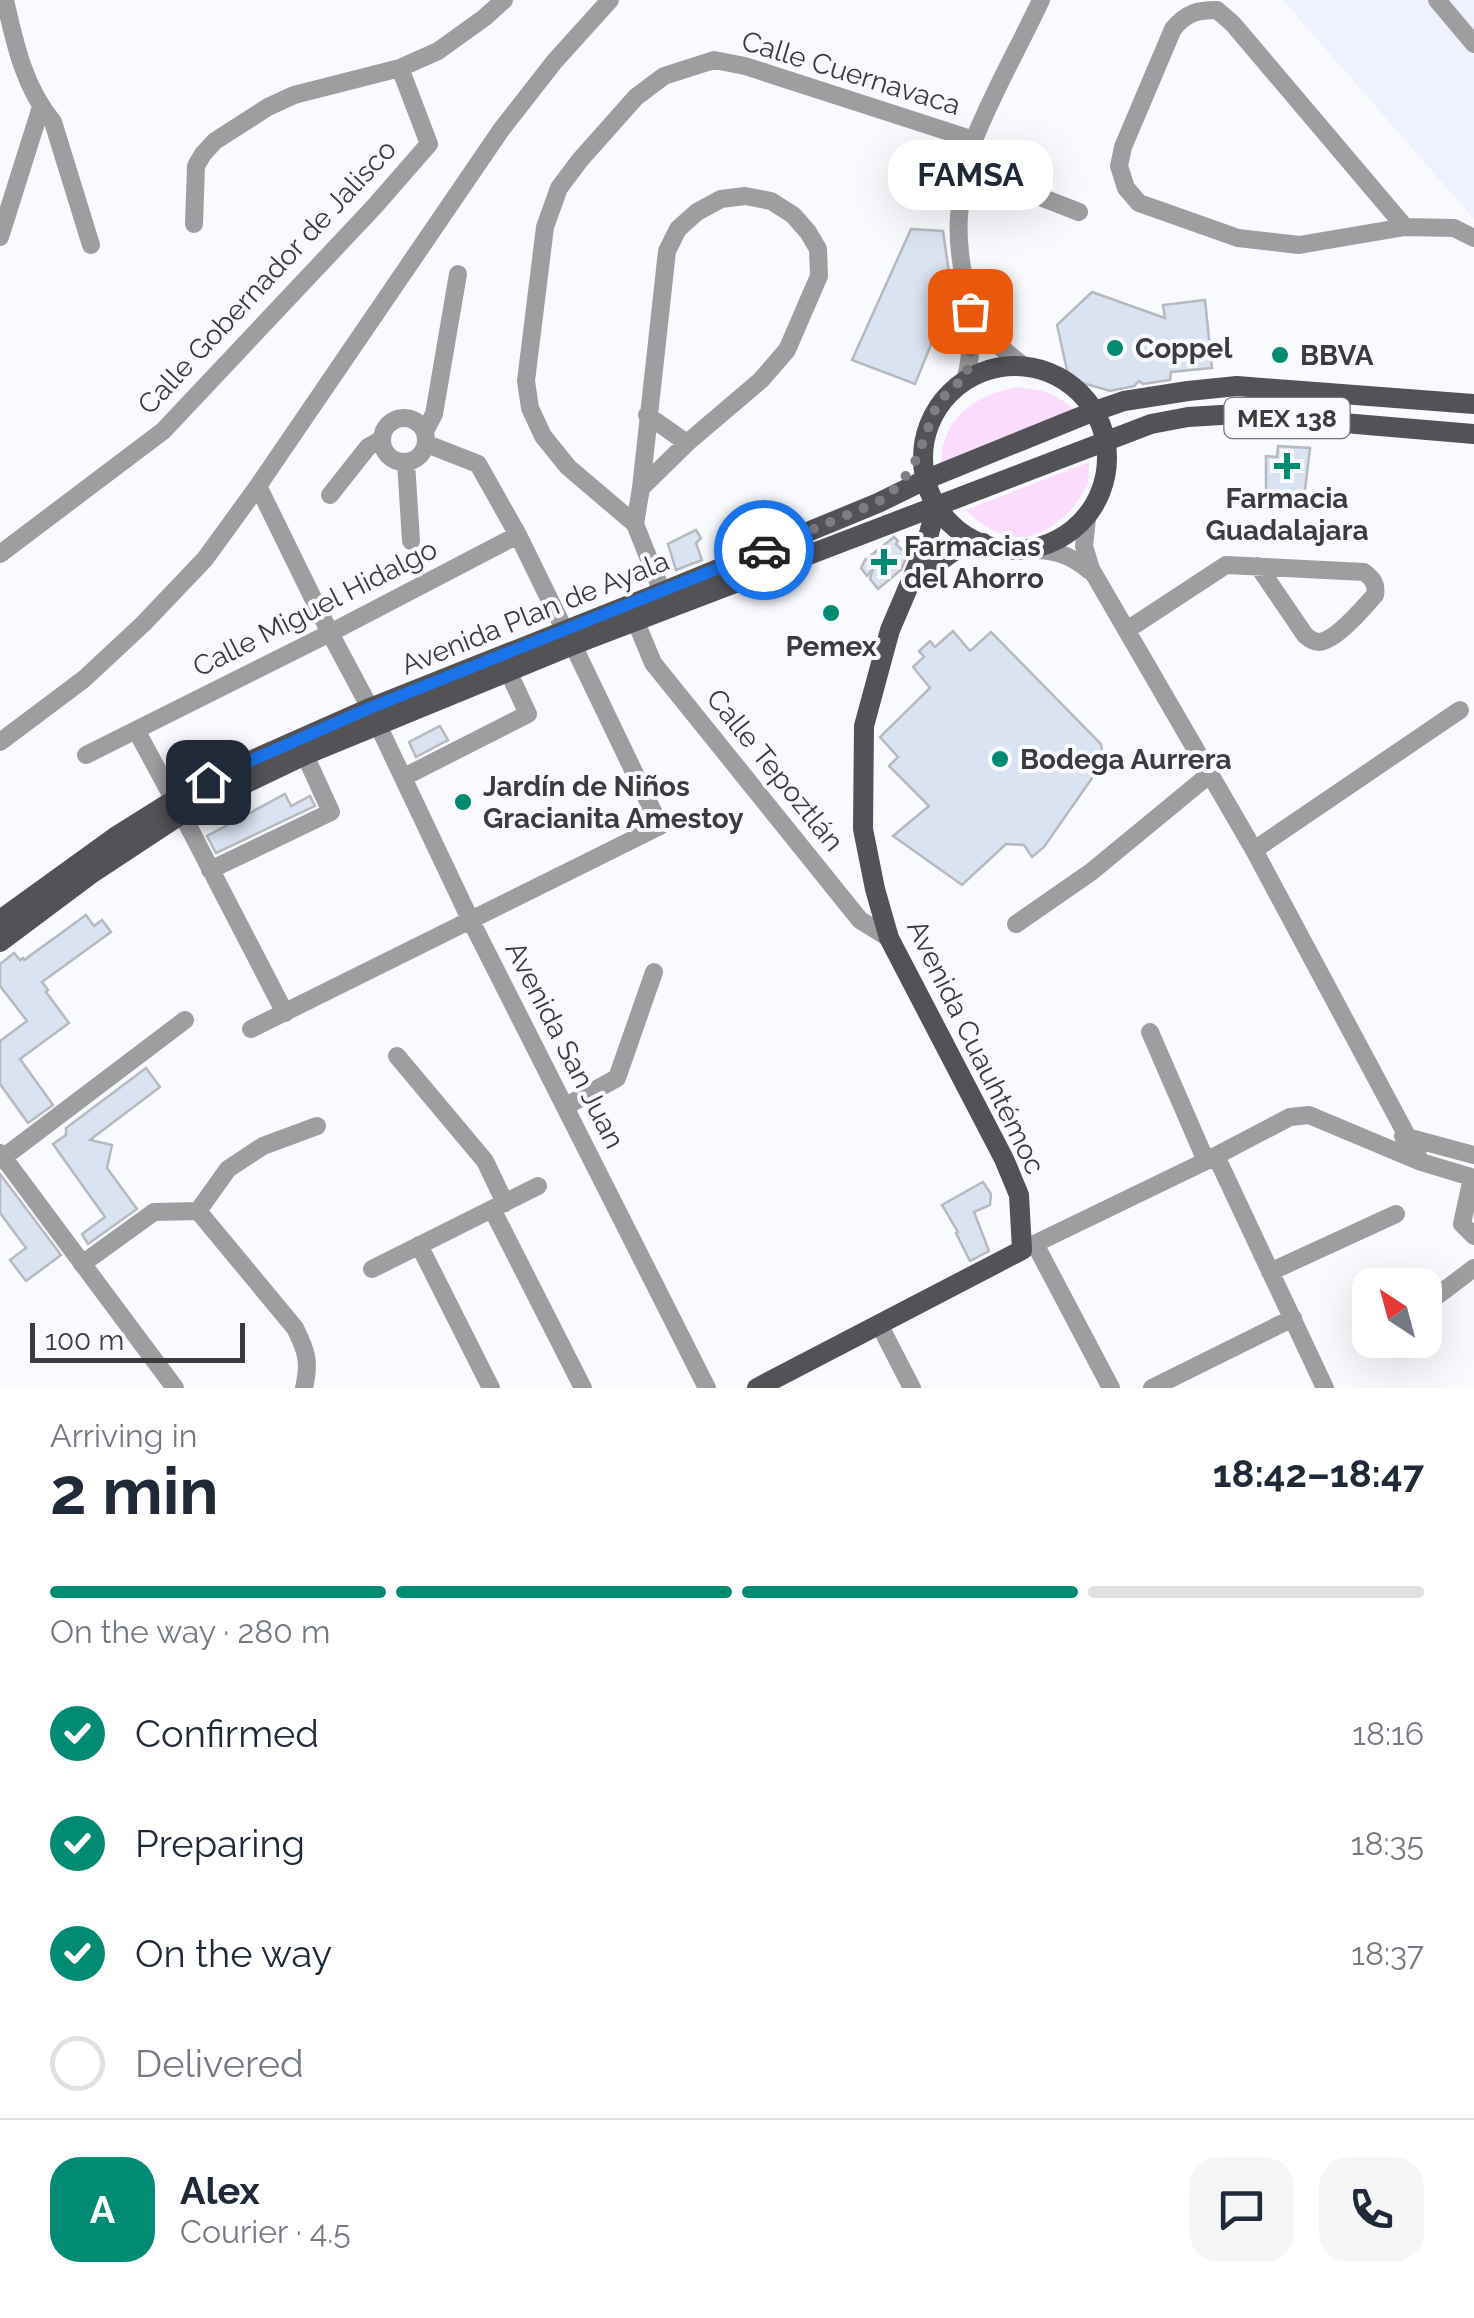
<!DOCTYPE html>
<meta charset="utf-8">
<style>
body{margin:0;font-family:Raleway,sans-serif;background:#f6f6f7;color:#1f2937;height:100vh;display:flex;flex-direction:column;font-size:38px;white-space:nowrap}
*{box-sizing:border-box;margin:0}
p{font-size:32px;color:#747a83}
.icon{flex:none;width:55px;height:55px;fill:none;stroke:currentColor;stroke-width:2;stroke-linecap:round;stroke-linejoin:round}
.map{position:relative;height:1388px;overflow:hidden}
.panel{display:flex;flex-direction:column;background:#fff;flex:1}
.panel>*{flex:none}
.needle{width:65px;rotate:324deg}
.fabs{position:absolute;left:1352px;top:1268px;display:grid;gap:20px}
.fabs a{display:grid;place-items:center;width:90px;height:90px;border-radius:20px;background:#fff;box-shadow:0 10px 40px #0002;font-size:50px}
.scale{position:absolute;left:30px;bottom:25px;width:215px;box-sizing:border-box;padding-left:10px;border:5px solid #3c3c3e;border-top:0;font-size:28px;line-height:35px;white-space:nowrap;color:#3c3c3e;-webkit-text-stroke:8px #f9fafe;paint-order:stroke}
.pin{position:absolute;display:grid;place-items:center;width:85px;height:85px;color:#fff;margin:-42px;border-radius:20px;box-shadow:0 5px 15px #0006}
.courier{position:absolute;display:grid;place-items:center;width:100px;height:100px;margin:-50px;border:8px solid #1a73e8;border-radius:50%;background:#fff;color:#222;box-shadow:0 2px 12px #0007}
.bubble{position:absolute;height:70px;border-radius:30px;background:#fff;box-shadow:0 10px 40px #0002;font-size:32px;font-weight:700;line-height:70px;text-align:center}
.overview em{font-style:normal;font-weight:700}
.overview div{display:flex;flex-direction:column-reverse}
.overview{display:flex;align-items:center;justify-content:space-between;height:170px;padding:0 50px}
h1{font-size:65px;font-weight:700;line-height:75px}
.bar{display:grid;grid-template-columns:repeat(4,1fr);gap:15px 10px;align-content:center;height:120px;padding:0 50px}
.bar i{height:12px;border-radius:8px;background:#e0e1e3}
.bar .current{background:#008b72}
.bar p{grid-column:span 4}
.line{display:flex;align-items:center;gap:25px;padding:0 50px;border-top:2px solid #e0e1e3}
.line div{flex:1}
.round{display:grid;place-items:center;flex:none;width:105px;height:105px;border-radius:30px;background:#f6f6f7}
ol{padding:0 50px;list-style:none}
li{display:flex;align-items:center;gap:30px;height:110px}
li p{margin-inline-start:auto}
li .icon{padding:10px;border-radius:50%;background:#008b72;color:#fff;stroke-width:4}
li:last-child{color:#747a83}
li i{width:55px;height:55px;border:5px solid #e0e1e3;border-radius:50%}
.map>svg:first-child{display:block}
.built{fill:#f0f1fe}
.green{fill:#fbdcfd}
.building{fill:#dae3f1;stroke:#b6b9be;stroke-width:2.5}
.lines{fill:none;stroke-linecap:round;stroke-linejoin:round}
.minor{stroke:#9e9d9f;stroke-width:18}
.major{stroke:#535256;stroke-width:20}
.done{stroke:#7e7e81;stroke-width:10;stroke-dasharray:0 18}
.route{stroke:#1a73e8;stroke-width:12}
.poi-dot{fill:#008b72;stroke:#f9fafe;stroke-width:4}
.labels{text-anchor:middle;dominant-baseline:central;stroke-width:8;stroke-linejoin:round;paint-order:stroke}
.shield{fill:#f9fafe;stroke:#757578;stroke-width:2.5}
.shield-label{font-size:25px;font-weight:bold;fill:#3c3c3e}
.street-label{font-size:28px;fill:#3c3c3e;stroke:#f9fafe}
.poi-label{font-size:28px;font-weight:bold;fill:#3c3c3e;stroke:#f9fafe;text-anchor:start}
</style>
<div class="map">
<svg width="1474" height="1388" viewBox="0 0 1474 1388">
<rect width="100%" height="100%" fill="#f9fafe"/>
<path class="built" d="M1283,0H1474V219Z"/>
<path class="green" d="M1017,387C1043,390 1055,393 1075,410L941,464C942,417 974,396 1017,387Z
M1089,462C1089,470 1090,479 1087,485C1076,510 1048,536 1021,537C999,538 980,524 966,510Z"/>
<path class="building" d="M911,229L943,231L952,293L915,384L852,360Z
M1092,292L1165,318L1163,305L1205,300L1212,368L1171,372L1170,380L1143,384L1139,381L1134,386L1110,391L1069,379L1057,325Z
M1278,446L1310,448L1303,507L1266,503V456L1277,457Z
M696,530L701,538L696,543L702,560L676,570L668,544Z
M894,537L898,541L896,544L904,552L911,546L901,570L878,589L870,579L873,569L867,576L861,568L865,560Z
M953,631L970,651L991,632L1101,744L1104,761L1044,847L1032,857L1024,845L1006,844L962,885L893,836L929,806L889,766L898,757L880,737L930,688L913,667L924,657L919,651L930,641L935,647Z
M440,726L448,740L416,757L409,742Z
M285,794L291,806L310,796L315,806L216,853L207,836Z
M86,915L94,926L102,920L111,932L42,982L48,990L46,992L69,1023L20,1059L53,1105L28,1123L0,1084V1041L27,1021L0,986V964L14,953L20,960L23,958L24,960Z
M146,1068L160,1087L90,1140L112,1145L107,1168L137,1209L88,1244L82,1234L105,1217L53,1144L66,1135V1128Z
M0,1174L61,1255L26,1281L10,1260L26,1248L0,1213Z
M983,1182L991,1194L990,1205L974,1212L989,1251L970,1261L956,1233L958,1232L942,1205Z"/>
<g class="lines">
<path class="minor" d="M5,0C15,44 24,87 53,122L91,245
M1437,0L1474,44
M966,168L1079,212
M194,224L196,166L203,154L215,141L268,107L294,95L400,68L438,51L484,18L504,0
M1405,227L1233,24L1217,10C1197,10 1186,13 1173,29L1123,147L1119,166L1126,188L1139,203L1238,238L1299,245L1405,227L1454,228L1474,238
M0,237L41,107
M971,312L992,340L1022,365
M966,377C981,319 955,273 959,216C961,191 965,163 974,140C992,94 1020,45 1041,0
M647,415L687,443
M382 440a22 22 0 1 1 44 0a22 22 0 1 1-44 0Z
M425,431L434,414L458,274
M427,444L478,464L518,535L565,631
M406,462L411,541
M258,486L330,633L370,708
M330,495L368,447L382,439
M1087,519L1084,546L1091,569L1254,850L1421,1162
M635,524L641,488L687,443L761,380L787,350L819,276L818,249L808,232L793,215L771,201L745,196L721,199L697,212L678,229L667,251L641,488
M1035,550C1057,550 1073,557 1090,571
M0,554L163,431L374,207L429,144L400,68
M662,592L635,524L568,467L543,436L530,408L526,381L545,227L559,188L580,160L636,97L664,76L714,60L745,66L974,140
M636,622L653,663L860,920L889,938
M1127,630L1226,565L1364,572C1373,579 1377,584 1375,595C1363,608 1336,641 1319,642C1313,642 1310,639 1305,635L1258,566
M378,725L470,919L707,1388
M136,730L174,800
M0,742L84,679L143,624L205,559L258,486L501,130L554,62L610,0
M86,755L330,633L518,535
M404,777L528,714L508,671
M182,814L285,1013
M1254,850L1460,710
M210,870L331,812L305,755
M1016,924L1091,872L1210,774
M251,1029L660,826L573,645
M1150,1032L1206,1161
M397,1056L485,1161L505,1203
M566,1106L617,1078L654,972
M1403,1136L1474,1155
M0,1153L175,1388
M1216,1156L1325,1388
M0,1160L185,1020
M1472,1178L1462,1224L1474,1236
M492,1209L583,1388
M198,1211L295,1328C307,1352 310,1362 304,1388
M198,1211L228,1169L263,1146L317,1126
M1035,1244L1111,1388
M419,1245L491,1388
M1022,1250L1206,1161L1290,1117L1309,1115L1421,1162L1474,1178
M82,1264L154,1212L198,1211
M372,1269L538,1186
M1270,1272L1396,1214
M1425,1305L1474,1268
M879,1324L912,1388
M1152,1388L1293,1318"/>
<path class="major" d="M923 458a92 92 0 1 1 184 0a92 92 0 1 1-184 0Z
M914,579L954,551L983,543
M0,920L115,837L174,800L241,765L370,708L662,592L878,503L927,479L1092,412L1124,401L1188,391L1237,386L1474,404
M0,942L91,874L182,814L305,755L573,645L1151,424L1188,417L1238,414L1474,434
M757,1388L1022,1250L1019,1195L1004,1159L889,938L875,889L863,829L864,726L890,630L925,548L937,504"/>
</g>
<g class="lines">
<path class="done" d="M764,550L878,502L890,494L909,472L917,458L936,407L949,390L966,377L972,344L970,311"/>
<path class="route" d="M208,782L241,765L370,708L764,550"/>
</g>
<g class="poi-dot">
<circle cx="1115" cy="348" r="10"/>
<circle cx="1280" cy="355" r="10"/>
<path d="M1282 451h10v10h10v10h-10v10h-10v-10h-10v-10h10z"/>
<path d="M879 547h10v10h10v10h-10v10h-10v-10h-10v-10h10z"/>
<circle cx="831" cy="613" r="10"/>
<circle cx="1000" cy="759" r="10"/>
<circle cx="463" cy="802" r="10"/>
</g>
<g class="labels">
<rect class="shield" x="1224.5" y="398" width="125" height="40" rx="8"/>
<g class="shield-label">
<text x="1287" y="418">MEX 138</text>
</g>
<g class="street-label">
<text transform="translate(851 73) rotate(17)">Calle Cuernavaca</text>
<text transform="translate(267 277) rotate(-47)">Calle Gobernador de Jalisco</text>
<text transform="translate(315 608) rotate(-27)">Calle Miguel Hidalgo</text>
<text transform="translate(535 613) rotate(-22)">Avenida Plan de Ayala</text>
<text transform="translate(775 770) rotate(51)">Calle Tepoztlán</text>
<text transform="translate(565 1045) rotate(63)">Avenida San Juan</text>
<text transform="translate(976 1047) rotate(64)">Avenida Cuauhtémoc</text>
</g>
<g class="poi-label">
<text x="1135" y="348">Coppel</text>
<text x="1300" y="355">BBVA</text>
<text x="1287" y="498" text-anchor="middle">Farmacia<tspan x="1287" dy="32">Guadalajara</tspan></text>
<text x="904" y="546">Farmacias<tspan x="904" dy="32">del Ahorro</tspan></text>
<text x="831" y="646" text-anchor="middle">Pemex</text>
<text x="1020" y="759">Bodega Aurrera</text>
<text x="483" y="786">Jardín de Niños<tspan x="483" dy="32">Gracianita Amestoy</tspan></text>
</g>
</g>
</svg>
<div class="fabs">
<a><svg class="needle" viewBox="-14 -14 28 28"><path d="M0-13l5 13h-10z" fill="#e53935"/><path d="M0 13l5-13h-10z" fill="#747a83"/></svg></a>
</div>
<div class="scale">100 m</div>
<div class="pin" style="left:970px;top:311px;background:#ea580c"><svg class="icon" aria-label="bag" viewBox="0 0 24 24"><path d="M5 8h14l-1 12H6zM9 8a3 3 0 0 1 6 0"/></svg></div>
<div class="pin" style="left:208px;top:782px;background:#1f2937"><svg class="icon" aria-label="home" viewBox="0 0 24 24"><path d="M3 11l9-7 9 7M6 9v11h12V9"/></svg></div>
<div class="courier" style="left:764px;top:550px"><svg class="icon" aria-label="car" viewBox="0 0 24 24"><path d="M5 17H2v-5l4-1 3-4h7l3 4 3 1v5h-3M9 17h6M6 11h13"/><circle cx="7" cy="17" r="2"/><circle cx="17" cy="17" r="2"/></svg></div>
<div class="bubble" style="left:888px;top:140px;width:165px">FAMSA</div>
</div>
<section class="panel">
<div class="overview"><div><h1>2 min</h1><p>Arriving in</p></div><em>18:42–18:47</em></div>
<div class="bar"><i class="current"></i><i class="current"></i><i class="current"></i><i></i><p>On the way · 280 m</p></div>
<ol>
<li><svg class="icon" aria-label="check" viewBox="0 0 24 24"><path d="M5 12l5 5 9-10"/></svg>Confirmed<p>18:16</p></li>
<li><svg class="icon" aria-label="check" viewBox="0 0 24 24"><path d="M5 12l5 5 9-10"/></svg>Preparing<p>18:35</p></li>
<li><svg class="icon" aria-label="check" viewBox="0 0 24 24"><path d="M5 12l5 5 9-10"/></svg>On the way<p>18:37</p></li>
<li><i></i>Delivered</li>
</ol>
<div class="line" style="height:180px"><b class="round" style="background:#008b72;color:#fff">A</b><div><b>Alex</b><p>Courier · 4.5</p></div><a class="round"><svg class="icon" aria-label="chat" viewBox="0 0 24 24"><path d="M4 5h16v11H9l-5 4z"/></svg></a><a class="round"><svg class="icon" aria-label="phone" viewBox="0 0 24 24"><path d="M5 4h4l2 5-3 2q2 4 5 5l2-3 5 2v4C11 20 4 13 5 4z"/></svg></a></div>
</section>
